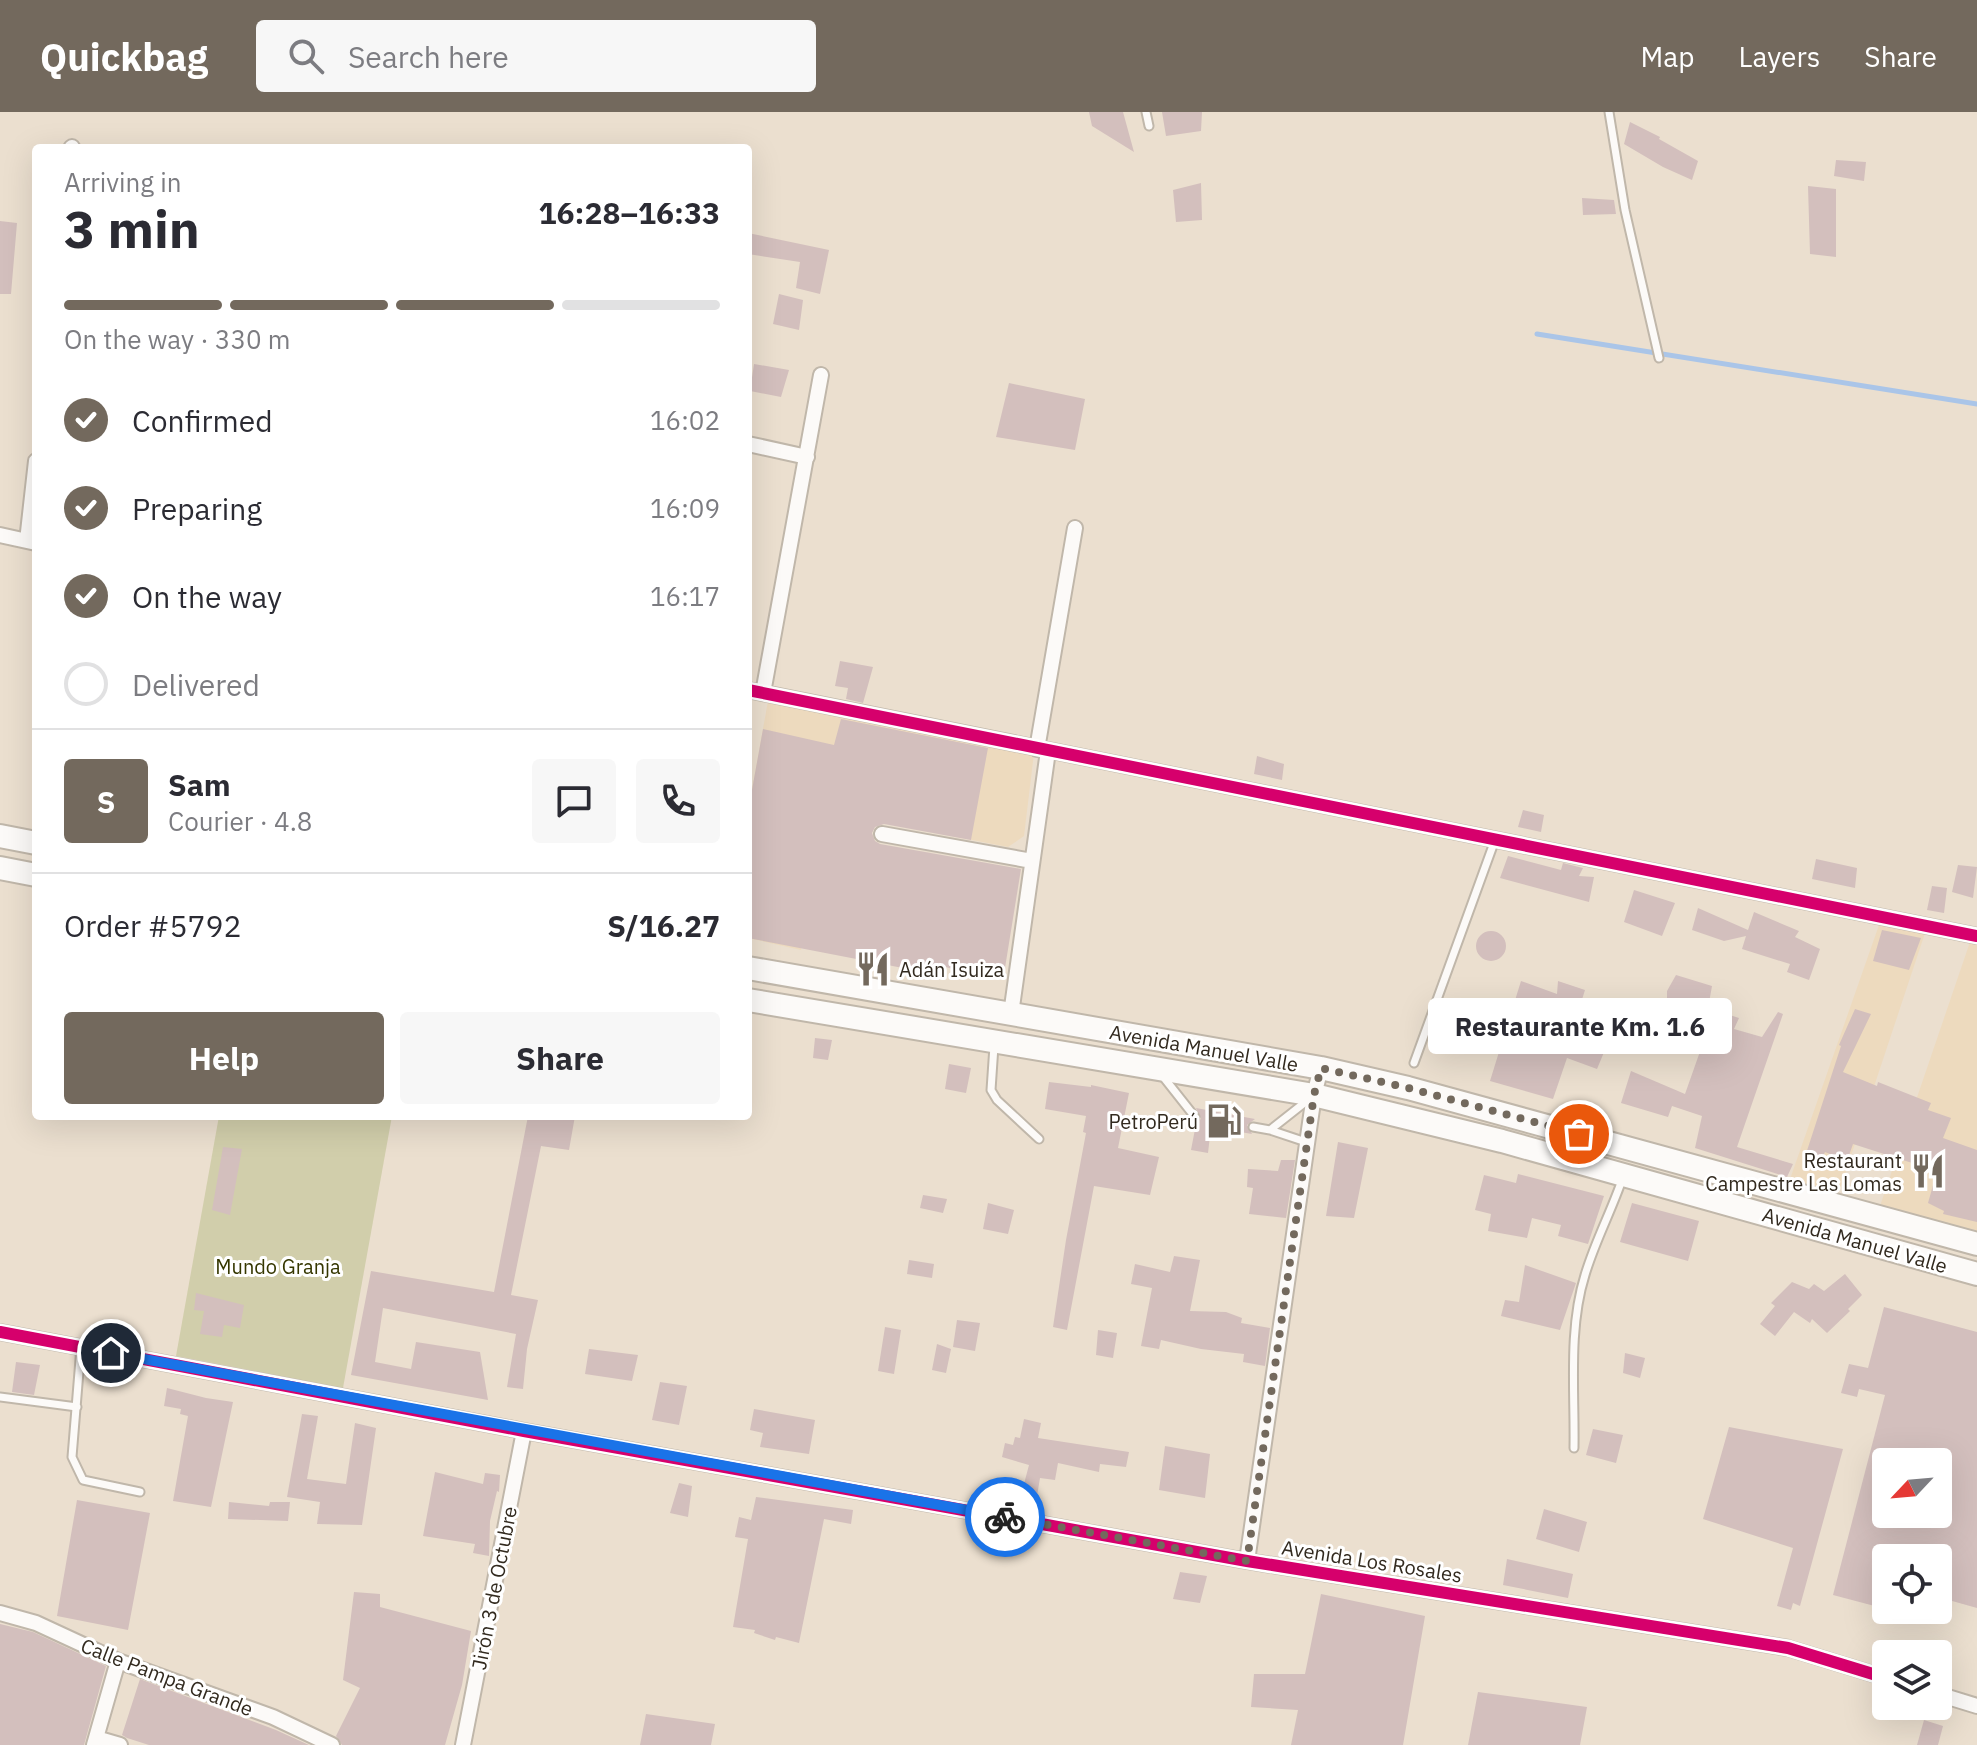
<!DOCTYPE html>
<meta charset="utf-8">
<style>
body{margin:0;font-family:"IBM Plex Sans",sans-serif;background:#f7f7f7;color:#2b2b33;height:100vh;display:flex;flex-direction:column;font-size:30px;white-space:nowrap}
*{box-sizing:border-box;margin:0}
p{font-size:26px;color:#7c7c81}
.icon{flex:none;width:44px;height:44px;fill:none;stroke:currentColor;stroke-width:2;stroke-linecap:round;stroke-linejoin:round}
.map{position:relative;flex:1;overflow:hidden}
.sheet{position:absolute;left:32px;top:32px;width:720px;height:976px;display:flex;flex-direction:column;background:#fff;border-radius:8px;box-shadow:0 8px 32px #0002}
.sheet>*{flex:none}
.needle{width:52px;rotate:244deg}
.fabs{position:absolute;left:1872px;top:1336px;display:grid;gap:16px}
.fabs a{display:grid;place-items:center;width:80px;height:80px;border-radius:8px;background:#fff;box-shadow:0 8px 32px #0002;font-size:40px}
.pin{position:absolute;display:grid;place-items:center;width:68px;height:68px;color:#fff;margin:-34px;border:4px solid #fff;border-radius:50%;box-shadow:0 2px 8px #0007}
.courier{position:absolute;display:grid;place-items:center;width:80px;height:80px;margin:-40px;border:6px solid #1a73e8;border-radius:50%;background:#fff;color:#222;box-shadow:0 2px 10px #0007}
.bubble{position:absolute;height:56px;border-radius:8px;background:#fff;box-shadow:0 8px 32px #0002;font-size:26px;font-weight:700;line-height:56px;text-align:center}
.head em{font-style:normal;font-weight:700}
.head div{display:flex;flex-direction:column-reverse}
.head{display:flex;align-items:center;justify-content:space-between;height:136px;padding:0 32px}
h1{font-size:52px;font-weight:700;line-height:60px}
.bar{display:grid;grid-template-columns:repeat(4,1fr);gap:12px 8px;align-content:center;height:96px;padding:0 32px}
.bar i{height:10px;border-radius:6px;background:#e1e1e2}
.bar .selected{background:#73695d}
.bar p{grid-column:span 4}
.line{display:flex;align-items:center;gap:20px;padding:0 32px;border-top:2px solid #e1e1e2}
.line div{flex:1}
.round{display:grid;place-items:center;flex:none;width:84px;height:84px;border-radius:8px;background:#f7f7f7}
ol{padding:0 32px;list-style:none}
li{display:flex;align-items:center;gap:24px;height:88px}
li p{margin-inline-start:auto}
li .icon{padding:8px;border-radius:50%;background:#73695d;color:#fff;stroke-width:4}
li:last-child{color:#7c7c81}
li i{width:44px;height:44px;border:4px solid #e1e1e2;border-radius:50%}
.primary-button{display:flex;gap:16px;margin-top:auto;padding:16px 32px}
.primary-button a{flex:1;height:92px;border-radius:8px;background:#73695d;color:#fff;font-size:32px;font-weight:700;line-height:92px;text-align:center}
.primary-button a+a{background:#f7f7f7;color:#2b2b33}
header{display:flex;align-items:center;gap:48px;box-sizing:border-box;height:112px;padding:0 40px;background:#73695d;color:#fff}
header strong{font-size:38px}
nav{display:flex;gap:44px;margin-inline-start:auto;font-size:28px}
.search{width:560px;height:72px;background:#f7f7f7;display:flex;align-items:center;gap:20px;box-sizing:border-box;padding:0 28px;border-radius:8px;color:#7c7c81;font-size:30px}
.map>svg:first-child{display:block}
.built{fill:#eddabe}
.green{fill:#d1ceab}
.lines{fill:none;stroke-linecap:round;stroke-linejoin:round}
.stream{stroke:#aac5e8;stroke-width:5}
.building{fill:#d3bfbd;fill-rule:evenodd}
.service-casing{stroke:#c0b7aa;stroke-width:11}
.minor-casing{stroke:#c0b7aa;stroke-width:18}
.primary-casing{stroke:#c0b7aa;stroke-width:26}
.service{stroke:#fcfaf8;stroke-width:7}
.minor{stroke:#fcfaf8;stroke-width:14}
.primary{stroke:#fcfaf8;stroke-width:22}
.cycleway-casing{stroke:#fff;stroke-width:17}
.cycleway{stroke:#d6006c;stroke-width:12}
.done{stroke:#73695d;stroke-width:8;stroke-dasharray:0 14.4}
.route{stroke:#1a73e8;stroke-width:10}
.labels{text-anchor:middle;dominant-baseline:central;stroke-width:6;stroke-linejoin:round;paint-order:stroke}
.poi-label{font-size:20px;fill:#322a1f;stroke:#fff;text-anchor:end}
.street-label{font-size:20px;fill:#322a1f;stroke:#fff}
.park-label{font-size:20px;fill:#353700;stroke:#fff}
</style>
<header>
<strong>Quickbag</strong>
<div class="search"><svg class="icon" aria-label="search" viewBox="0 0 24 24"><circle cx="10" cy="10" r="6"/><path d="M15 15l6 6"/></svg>Search here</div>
<nav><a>Map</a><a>Layers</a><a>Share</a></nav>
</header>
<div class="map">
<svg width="1977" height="1633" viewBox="0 0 1977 1633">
<rect width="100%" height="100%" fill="#ebdfcf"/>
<path class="built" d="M772,586L1034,641L1024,724L1008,735L932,720L941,669L821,716L801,838L748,826V700L768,589Z
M1879,813L1925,821L1838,1083L1789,1070Z
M1971,827L1977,828V1121L1880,1094Z"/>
<path class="green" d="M219,1004H392L343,1276L176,1244Z"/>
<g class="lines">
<path class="stream" d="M1537,222L1977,292"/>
</g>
<path class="building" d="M1089,0H1123L1134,40L1092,14Z
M1162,0H1202L1201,19L1166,24Z
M1630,10L1660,25L1659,27L1698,49L1692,68L1663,55L1624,32Z
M1836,48L1866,50L1864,69L1834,64Z
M1201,71L1202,108L1176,110L1173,78Z
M1808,74L1836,77V145L1810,142Z
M1582,86L1614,88L1616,102L1583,103Z
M0,109L17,111L11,182H0Z
M748,121L829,138L820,182L796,176L800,150L748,142Z
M779,182L803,188L799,218L773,212Z
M754,252L789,258L781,285L750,279Z
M1009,271L1085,287L1075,338L996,325Z
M840,549L873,555L863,591L846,587L848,576L835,574Z
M841,607L988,636L971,728L884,712L875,715L872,721L875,729L880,732L1021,757L1004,862L960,856L959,859L936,852L934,862L748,826V700L763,617L834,633Z
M1257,644L1284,652L1282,668L1254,662Z
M1523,698L1544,703L1541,720L1518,715Z
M1508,744L1561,758L1563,751L1583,756L1579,764L1594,765L1589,790L1500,766Z
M1816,747L1857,756L1855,776L1812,767Z
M1958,753L1977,755L1973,786L1952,780Z
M1932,774L1947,776L1944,801L1927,798Z
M1634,778L1675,791L1662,824L1624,810Z
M1698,796L1748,818L1754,800L1799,819L1795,825L1820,837L1809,868L1787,860L1790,852L1742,837L1746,824L1724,829L1692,818Z
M1882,818L1921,826L1909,858L1873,849Z
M1476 834a15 15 0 1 1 30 0a15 15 0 1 1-30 0Z
M1676,863L1712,874L1708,896L1739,906L1734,917L1762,925L1778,900L1783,902L1737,1035L1793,1052L1787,1065L1695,1036L1702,1004L1672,994L1668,1005L1621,991L1631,959L1685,982L1709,914L1667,896V879Z
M1521,869L1557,882L1558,869L1585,878L1573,916L1607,933L1597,957L1567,946L1553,987L1490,969Z
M1855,897L1871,902L1843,960L1877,974L1878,970L1931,991L1928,998L1951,1006L1943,1026L1977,1038V1110L1943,1102L1944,1099L1928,1091L1937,1059L1853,1032L1847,1049L1825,1040L1818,1056L1803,1051L1841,934L1839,933Z
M815,926L832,928L828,948L813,946Z
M949,952L971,956L966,981L945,977Z
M1049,970L1091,975V973L1129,981L1118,1036L1159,1045L1150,1083L1094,1074L1067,1218L1053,1215L1066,1128L1086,1021L1083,1020L1086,1004L1045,997Z
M1196,996L1255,1007L1247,1013L1252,1022L1211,1015L1208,1041L1191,1038L1196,1012H1193V1011L1201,1007Z
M528,1004H575L569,1038L541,1034L511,1183L538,1188L527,1237L523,1277L507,1275L516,1222L383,1196L375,1250L411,1257L416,1230L480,1240L488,1288L351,1263L371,1159L494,1180Z
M1338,1030L1368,1036L1354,1106L1326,1104Z
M223,1035L242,1037L230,1103L212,1098Z
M1281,1048H1295L1286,1106L1249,1102L1253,1076L1247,1075L1248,1057L1278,1059Z
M1518,1062L1604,1084L1588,1132L1558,1124L1561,1113L1532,1106L1527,1126L1488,1119L1491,1102L1475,1098L1484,1063L1516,1071Z
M923,1083L947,1087L943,1101L920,1096Z
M988,1091L1014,1098L1008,1122L983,1117Z
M1632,1091L1699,1109L1688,1149L1620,1130Z
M1174,1144L1200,1148L1190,1199L1226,1200L1242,1206L1241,1211L1270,1216L1265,1254L1243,1250L1244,1242L1201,1237L1161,1228L1159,1237L1141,1234L1152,1176L1131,1172L1135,1152L1170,1160Z
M909,1148L934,1152L932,1166L907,1162Z
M1525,1153L1576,1171L1560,1218L1501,1204L1505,1188L1519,1190Z
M1845,1162L1862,1183L1848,1197L1850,1199L1827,1221L1812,1207L1810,1211L1794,1200L1775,1224L1760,1212L1775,1194L1771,1191L1792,1170L1809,1177L1814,1172L1824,1179Z
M196,1181L244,1193L240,1216L224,1213L222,1225L200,1222L204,1199L194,1198Z
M1884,1195L1977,1220V1496L1938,1485V1446H1886V1497L1833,1483L1885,1283L1859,1277L1857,1285L1841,1281L1849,1252L1868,1256ZM1886,1350H1938V1402H1886Z
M957,1208L980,1211L975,1239L953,1235Z
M885,1215L901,1218L894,1262L878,1259Z
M1098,1218L1117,1221L1113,1246L1096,1243Z
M937,1232L951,1237L946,1261L932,1258Z
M589,1237L638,1243L632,1269L585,1262Z
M1625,1241L1645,1246L1640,1266L1623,1261Z
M16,1250L40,1253L34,1283L12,1280Z
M660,1270L687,1274L679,1313L652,1308Z
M167,1276L206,1286L233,1290L211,1395L173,1389L188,1304L180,1302L181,1297L164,1294Z
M754,1297L815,1308L809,1342L760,1335L763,1321L750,1318Z
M302,1302L318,1304L307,1367L346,1372L355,1311L376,1316L362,1413L317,1412L320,1390L287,1385Z
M1024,1307L1041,1311L1038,1326L1129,1340L1126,1355L1100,1352L1099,1360L1058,1351L1055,1368L1040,1366L1036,1390L1020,1387L1029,1353L1002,1345L1005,1331L1013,1333L1015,1325L1020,1326Z
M1729,1315L1843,1337L1800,1494L1793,1491L1791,1498L1777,1494L1793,1436L1703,1407Z
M1593,1317L1623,1323L1616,1351L1586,1343Z
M1165,1334L1210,1342L1205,1386L1159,1378Z
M435,1360L483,1372L485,1361L500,1363L499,1380L497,1379L490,1409L489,1444L473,1441L475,1432L423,1424Z
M679,1371L692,1374L688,1405L670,1401Z
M756,1385L853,1398L851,1412L824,1407L799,1531L776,1525L775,1528L754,1521L755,1518L733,1515L748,1427L735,1425L739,1405L751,1408Z
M77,1388L150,1401L128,1518L57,1504Z
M229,1390L269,1394L270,1390H290L288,1409L228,1407Z
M1544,1397L1587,1410L1579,1440L1536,1427Z
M1507,1447L1573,1462L1568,1486L1503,1473Z
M1180,1460L1207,1464L1200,1491L1173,1487Z
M354,1480L380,1482V1495L471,1519L462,1573L445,1633H342L336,1624L360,1576L343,1568Z
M1321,1482L1425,1504L1403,1633H1291L1298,1598L1251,1595L1254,1562H1305Z
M0,1512L33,1520L106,1554L84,1633H0Z
M140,1567L276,1618L309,1633H149L127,1626L122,1623Z
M1478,1580L1587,1595L1580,1633H1468Z
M646,1602L715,1612L711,1633H640Z
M1924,1608L1943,1614L1938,1633H1917Z"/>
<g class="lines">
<g class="service-casing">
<path id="service" d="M1146,0L1149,14
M1609,0L1625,98L1659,246
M994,934L991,978L997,988L1039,1027
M1414,951L1495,728
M1161,962L1195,1005
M1253,1015L1270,1018L1308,988
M1270,1018L1306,1030
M81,1235L72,1345L83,1368L140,1380
M0,1285L77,1295
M1574,1336C1575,1280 1568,1217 1585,1163C1595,1129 1612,1098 1623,1065"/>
</g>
<g class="minor-casing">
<path id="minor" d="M71,36L72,35
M748,332L807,345
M0,423L36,431
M27,429L36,349
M748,578L1977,824
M763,581L821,263
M1037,637L1075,416
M882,722L1032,749
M1011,902L1048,639
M0,1220L524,1319L1247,1449L1788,1536L1886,1566
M1247,1449L1314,983L1321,956
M0,1501L36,1511L118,1549L273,1605L332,1633
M1938,1582L1977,1594
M96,1626L120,1633
M94,1633L118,1549
M463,1633L524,1319"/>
</g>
<g class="primary-casing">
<path id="primary" d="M0,724L36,731
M0,756L36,763
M748,856L1321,956L1408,976L1977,1132
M748,888L1314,983L1502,1029L1977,1162"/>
</g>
<use href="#service" class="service"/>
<use href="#minor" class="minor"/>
<use href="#primary" class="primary"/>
<g class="cycleway-casing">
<path id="cycleway" d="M748,578L1977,824
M0,1220L524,1319L1247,1449L1788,1536L1886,1566"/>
</g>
<use href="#cycleway" class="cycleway"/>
</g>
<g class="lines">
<path class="done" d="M1005,1405L1247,1449L1314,983L1321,956L1408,976L1579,1022"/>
<path class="route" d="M111,1241L1005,1405"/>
</g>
<defs>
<g id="restaurant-bare" transform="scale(2.76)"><path d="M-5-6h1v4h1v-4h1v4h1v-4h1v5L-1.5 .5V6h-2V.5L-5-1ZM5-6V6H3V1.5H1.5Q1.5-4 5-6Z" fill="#73695d" stroke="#fff" stroke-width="2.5" paint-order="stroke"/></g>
<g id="fuel-bare" transform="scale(2.76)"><path d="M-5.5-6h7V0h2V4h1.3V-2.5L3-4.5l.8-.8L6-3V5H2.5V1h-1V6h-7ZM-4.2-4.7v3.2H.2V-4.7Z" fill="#73695d" stroke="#fff" stroke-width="2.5" paint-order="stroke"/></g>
</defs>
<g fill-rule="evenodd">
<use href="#restaurant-bare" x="873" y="857"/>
<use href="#fuel-bare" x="1224" y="1009"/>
<use href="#restaurant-bare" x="1928" y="1059"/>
</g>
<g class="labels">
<g class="poi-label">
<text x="899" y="857" text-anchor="start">Adán Isuiza</text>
<text x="1198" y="1009">PetroPerú</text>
<text x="1902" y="1048">Restaurant<tspan x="1902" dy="23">Campestre Las Lomas</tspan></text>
</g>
<g class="street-label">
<text transform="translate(1204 936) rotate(10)">Avenida Manuel Valle</text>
<text transform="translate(1855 1128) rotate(16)">Avenida Manuel Valle</text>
<text transform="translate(1372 1449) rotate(9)">Avenida Los Rosales</text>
<text transform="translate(494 1476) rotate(-79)">Jirón 3 de Octubre</text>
<text transform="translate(167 1565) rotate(21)">Calle Pampa Grande</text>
</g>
<g class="park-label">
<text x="278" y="1154">Mundo Granja</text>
</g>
</g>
</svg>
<div class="fabs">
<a><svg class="needle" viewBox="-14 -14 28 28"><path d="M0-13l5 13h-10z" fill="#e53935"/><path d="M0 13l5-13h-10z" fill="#7c7c81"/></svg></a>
<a><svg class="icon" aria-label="locate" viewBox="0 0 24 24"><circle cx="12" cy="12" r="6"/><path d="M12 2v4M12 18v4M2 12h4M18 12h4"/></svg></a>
<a><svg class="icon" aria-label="layers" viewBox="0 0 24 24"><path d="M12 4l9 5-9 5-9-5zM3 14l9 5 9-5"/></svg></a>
</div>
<div class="pin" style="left:1579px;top:1022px;background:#ea580c"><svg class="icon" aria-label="bag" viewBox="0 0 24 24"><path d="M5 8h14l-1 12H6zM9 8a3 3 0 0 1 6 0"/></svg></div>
<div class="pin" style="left:111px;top:1241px;background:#1f2937"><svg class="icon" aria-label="home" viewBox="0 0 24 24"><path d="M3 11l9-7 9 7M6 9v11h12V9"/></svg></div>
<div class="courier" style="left:1005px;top:1405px"><svg class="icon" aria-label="bike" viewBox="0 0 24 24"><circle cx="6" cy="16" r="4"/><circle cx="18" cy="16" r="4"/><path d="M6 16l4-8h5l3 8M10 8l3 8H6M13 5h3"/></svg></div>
<div class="bubble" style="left:1428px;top:886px;width:304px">Restaurante Km. 1.6</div>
<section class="sheet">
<div class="head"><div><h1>3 min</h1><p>Arriving in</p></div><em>16:28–16:33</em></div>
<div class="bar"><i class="selected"></i><i class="selected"></i><i class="selected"></i><i></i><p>On the way · 330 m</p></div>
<ol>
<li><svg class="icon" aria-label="check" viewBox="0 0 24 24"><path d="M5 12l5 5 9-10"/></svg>Confirmed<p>16:02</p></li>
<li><svg class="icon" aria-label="check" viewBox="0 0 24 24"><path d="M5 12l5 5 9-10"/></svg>Preparing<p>16:09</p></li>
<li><svg class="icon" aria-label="check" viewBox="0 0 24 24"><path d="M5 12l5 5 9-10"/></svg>On the way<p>16:17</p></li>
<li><i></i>Delivered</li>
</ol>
<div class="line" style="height:144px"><b class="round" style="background:#73695d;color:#fff">S</b><div><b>Sam</b><p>Courier · 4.8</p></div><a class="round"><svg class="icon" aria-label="chat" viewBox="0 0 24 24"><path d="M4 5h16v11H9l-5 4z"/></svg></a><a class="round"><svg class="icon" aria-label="phone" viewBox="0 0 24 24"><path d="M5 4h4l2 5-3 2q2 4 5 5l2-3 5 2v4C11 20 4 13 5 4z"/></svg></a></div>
<div class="line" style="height:104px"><div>Order #5792</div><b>S/16.27</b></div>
<div class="primary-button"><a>Help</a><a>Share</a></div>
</section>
</div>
